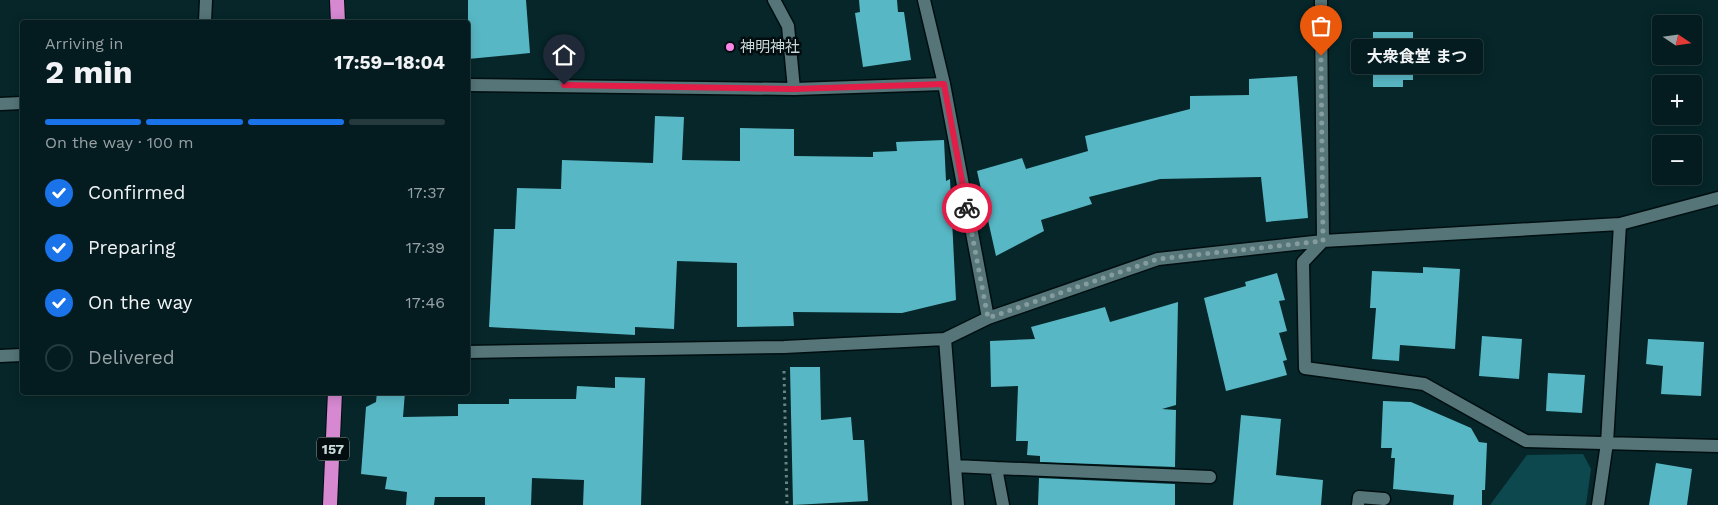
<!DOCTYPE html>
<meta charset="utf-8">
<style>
body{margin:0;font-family:"Work Sans","Noto Sans JP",sans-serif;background:#12292c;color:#f1f3f6;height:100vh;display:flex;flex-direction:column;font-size:19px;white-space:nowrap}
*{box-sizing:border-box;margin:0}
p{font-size:16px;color:#97a1a4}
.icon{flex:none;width:28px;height:28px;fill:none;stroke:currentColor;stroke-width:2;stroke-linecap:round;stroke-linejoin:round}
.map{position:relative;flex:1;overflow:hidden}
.details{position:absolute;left:20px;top:20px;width:450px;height:375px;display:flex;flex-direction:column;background:#041c1f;border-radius:5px;box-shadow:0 2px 12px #0003,0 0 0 1px #253a3d}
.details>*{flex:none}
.needle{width:32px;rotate:103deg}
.fabs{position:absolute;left:1652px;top:15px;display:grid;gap:10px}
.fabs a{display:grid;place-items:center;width:50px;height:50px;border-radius:5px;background:#041c1f;box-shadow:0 2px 12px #0003,0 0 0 1px #253a3d;font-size:25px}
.pin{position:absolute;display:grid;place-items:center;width:42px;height:42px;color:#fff;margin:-51px -21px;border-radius:50% 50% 50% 0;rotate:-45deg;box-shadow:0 0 5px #0007}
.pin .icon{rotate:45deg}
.courier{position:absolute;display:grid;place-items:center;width:50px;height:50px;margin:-25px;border:4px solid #e11d48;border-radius:50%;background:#fff;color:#222;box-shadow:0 1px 6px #0007}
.bubble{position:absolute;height:35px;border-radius:5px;background:#041c1f;box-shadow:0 2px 12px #0003,0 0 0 1px #253a3d;font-size:16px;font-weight:700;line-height:35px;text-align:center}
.head em{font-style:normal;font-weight:700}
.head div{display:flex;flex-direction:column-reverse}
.head{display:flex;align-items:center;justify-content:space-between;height:85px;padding:0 25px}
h1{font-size:32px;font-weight:700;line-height:38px}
.bar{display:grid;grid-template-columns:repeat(4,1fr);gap:8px 5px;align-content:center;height:60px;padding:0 25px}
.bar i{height:6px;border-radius:4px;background:#253a3d}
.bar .active{background:#1a73e8}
.bar p{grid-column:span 4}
ol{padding:0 25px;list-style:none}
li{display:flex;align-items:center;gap:15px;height:55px}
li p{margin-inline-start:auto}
li .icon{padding:5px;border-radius:50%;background:#1a73e8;color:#fff;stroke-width:4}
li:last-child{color:#97a1a4}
li i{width:28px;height:28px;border:2px solid #253a3d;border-radius:50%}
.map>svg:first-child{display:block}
.green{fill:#0e484f}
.building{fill:#58b7c4}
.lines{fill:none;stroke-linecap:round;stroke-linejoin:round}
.service-casing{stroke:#000e10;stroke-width:15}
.minor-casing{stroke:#000e10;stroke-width:15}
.trunk-casing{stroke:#000e10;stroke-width:16}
.path{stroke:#6a8385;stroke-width:3;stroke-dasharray:2.5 4;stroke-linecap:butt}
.service{stroke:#557579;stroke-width:12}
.minor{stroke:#557579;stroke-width:12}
.trunk{stroke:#d688d0;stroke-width:14}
.done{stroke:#859c9e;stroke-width:5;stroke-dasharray:0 9}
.route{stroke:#e11d48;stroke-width:6}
.poi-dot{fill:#f987e8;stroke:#030c0e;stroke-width:2}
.labels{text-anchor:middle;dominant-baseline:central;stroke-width:5;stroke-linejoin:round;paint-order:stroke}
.shield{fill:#030c0e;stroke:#8e9d9f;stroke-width:1}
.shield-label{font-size:14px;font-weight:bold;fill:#cadbdd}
.poi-label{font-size:15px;fill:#cadbdd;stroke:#030c0e;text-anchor:start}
</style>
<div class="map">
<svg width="1718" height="505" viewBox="0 0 1718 505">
<rect width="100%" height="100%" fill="#062629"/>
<path class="green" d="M1583,454L1591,469L1586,505H1490L1527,455Z"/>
<path class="building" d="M468,0H526L530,53L468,59Z
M859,0H897L898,12H904L911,60L863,67L855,13L860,12Z
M1373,32H1413V80H1403V87H1373Z
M1297,76L1308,218L1266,222L1261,177L1160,179L1089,197L1092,204L1041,220L1044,231L996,256L977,171L1022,158L1026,169L1088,151L1085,136L1190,109V96L1249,95V79Z
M655,116L684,117L682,160L740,161V128L794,129V156L873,157V152L897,151L896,142L944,140L946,181L950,179L956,300L902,313L793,312L794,326L737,327V263L677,261L674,329L635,327V335L489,327L494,229H515L517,188L561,189L562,160L653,163Z
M1423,267L1460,269L1455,349L1400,345L1399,361L1372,359L1376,308H1370L1372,271L1423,273Z
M1277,273L1285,300L1279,301L1287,331L1279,333L1287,360L1283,361L1287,375L1226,391L1204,298L1246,286L1245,282Z
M1178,302L1176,405L1162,409L1176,410L1175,467L1040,462V456L1027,455L1028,441H1016L1018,386L991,387L990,341L1035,339L1031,327L1105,307L1110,322Z
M1482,336L1522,339L1519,379L1479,376Z
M1648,339L1704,342L1701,396L1661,394L1663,366L1646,364Z
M790,367H820L821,420L851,417L853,440H864L868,501L793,505Z
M1548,373L1585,375L1582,413L1546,411Z
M615,377L645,378L641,505H583L584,480L532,478L531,505H485V497H435L434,505H406L407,492L385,489L387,477L361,474L366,407L376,402L377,392H405L403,417L458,416V404H509V399H576L577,386L615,388Z
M1383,401L1411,402L1471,428L1479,442L1487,443L1485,490H1482V505H1453L1454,495L1393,489L1395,458H1391L1392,448H1381Z
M1241,415L1281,419L1276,475L1323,480L1321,505H1233Z
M1656,463L1692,469L1687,505H1649Z
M1039,478L1175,484V505H1038Z"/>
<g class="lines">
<g class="service-casing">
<path id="service" d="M774,0L788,26L794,89"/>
</g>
<g class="minor-casing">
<path id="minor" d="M924,0L944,84
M1321,0L1323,241L1303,262L1305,368L1424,384L1526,441L1718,446
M205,22L206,0
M468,85L794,89L944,84L988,318
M0,104L22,103
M945,339L958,505
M468,352L784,347L945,339L988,318L1158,259L1323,241L1620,224L1718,198
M0,356L22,355
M955,466L996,468L1003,505
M996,468L1210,477
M1358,505L1359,497L1384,499
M1598,505L1607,443L1620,224"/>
</g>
<g class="trunk-casing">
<path id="trunk" d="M337,0L338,22
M330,505L335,392"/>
</g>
<path class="path" d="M784,371L787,505"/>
<use href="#service" class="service"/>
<use href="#minor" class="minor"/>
<use href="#trunk" class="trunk"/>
</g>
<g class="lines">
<path class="done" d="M967,208L988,318L1158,259L1323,241L1321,56"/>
<path class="route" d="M564,85L794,89L944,84L967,208"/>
</g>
<circle class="poi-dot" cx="730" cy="47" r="5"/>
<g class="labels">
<rect class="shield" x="317" y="437.5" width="32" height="23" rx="4"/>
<g class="shield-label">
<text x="333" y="449">157</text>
</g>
<g class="poi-label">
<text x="740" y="47">神明神社</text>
</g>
</g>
</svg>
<div class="fabs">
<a><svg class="needle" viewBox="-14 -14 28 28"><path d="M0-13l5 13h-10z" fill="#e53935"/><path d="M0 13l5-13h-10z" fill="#97a1a4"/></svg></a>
<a>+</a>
<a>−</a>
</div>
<div class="pin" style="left:1321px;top:56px;background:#ea580c"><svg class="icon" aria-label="bag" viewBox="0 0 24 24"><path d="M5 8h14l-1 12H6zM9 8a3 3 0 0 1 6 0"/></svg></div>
<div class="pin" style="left:564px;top:85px;background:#1f2937"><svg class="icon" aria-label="home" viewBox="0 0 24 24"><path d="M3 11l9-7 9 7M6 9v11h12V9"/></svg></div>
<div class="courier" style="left:967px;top:208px"><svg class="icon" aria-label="bike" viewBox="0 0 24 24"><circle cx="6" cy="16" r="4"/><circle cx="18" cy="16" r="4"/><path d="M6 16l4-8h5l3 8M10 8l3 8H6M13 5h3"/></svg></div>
<div class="bubble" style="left:1351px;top:39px;width:132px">大衆食堂 まつ</div>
<section class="details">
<div class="head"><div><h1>2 min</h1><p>Arriving in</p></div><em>17:59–18:04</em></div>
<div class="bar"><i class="active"></i><i class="active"></i><i class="active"></i><i></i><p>On the way · 100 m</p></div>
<ol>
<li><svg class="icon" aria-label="check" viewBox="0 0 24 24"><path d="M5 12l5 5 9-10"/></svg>Confirmed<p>17:37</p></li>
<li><svg class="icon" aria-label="check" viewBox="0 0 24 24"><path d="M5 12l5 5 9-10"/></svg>Preparing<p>17:39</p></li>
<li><svg class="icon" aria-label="check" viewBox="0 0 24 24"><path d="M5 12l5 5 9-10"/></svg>On the way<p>17:46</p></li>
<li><i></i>Delivered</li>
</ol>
</section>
</div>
